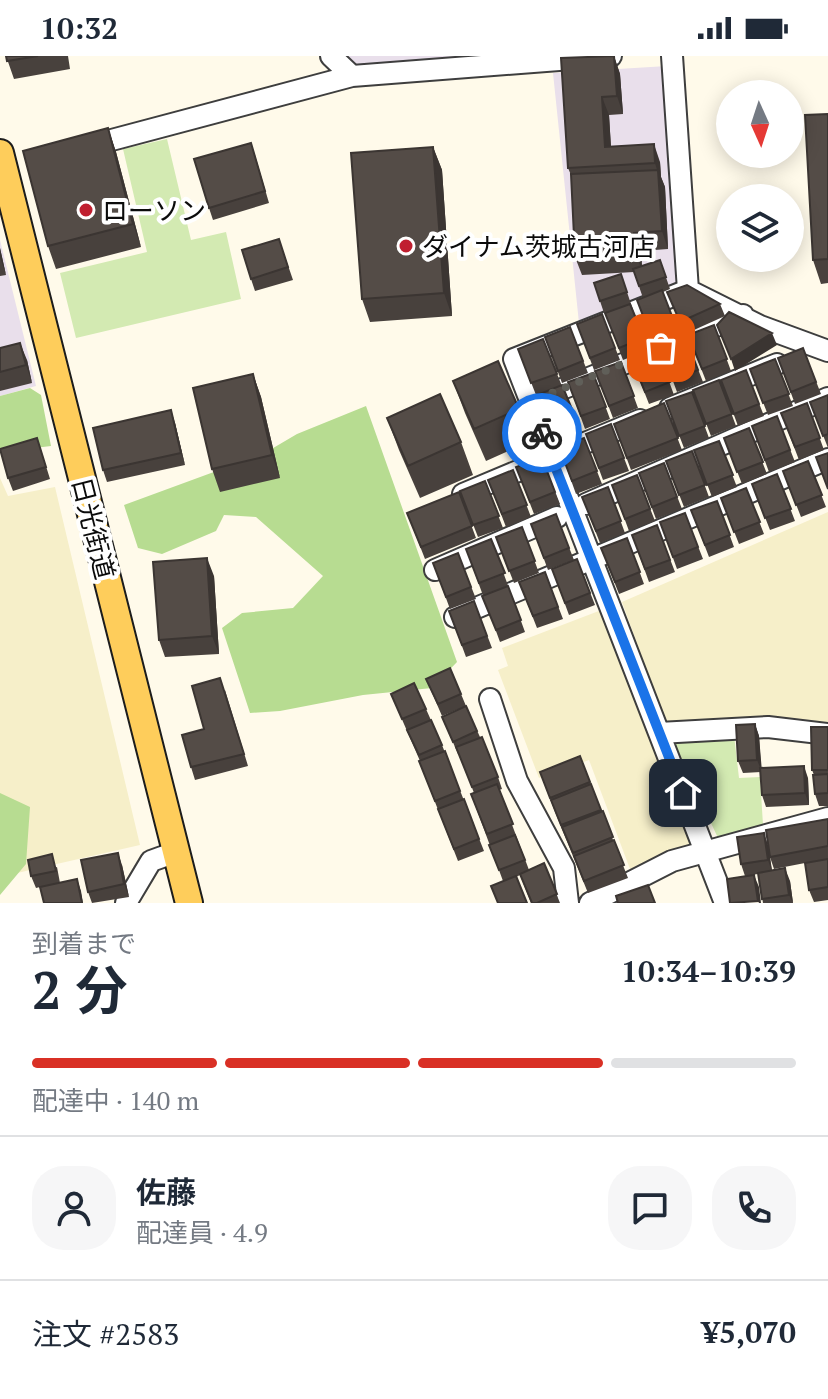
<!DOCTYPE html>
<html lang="ja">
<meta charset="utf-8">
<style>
body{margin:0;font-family:"PT Serif","Noto Sans JP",serif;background:#f6f6f7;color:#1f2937;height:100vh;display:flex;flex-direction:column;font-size:30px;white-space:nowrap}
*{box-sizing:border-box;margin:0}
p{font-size:26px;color:#747a83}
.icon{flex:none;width:44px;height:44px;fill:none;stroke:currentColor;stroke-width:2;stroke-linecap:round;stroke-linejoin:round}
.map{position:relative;height:847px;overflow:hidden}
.panel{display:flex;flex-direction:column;background:#fff;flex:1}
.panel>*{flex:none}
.needle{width:52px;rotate:177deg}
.buttons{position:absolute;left:716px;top:24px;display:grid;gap:16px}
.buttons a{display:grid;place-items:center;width:88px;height:88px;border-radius:50%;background:#fff;box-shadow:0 4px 20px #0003;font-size:40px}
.pin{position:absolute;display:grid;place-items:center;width:68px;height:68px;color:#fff;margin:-34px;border-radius:16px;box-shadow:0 4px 12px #0006}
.courier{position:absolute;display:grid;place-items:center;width:80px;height:80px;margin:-40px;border:6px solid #1a73e8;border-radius:50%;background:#fff;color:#222;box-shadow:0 2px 10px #0007}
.summary em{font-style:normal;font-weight:700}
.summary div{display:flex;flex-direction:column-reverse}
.summary{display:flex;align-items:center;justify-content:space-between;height:136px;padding:0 32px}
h1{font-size:52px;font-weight:700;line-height:60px}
.bar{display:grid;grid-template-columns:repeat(4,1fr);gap:12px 8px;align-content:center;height:96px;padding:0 32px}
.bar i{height:10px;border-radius:6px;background:#e0e1e3}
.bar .selected{background:#d93025}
.bar p{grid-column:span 4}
.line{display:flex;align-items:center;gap:20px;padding:0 32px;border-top:2px solid #e0e1e3}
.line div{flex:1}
.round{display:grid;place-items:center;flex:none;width:84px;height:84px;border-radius:32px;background:#f6f6f7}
.status{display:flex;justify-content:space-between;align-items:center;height:56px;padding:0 40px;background:#fff;direction:ltr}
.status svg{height:22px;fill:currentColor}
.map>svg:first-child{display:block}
.industrial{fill:#e9dfeb}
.farmland{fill:#f6efc9}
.green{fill:#d3eab2}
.forest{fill:#b7dc91}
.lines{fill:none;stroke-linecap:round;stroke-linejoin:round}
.minor-casing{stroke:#3e3e3e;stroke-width:24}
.major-casing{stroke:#1c1c1c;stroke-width:30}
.minor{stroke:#fff;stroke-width:20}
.major{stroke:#fecd5b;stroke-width:26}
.wall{fill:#48413d}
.shaded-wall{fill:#3b3532}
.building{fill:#544c47;stroke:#3b3532;stroke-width:2}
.done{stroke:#605f59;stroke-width:8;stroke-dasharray:0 14.4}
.route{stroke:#1a73e8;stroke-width:10}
.poi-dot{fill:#c01f30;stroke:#fff;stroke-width:3}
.labels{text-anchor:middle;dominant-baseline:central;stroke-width:8;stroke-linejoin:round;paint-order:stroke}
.poi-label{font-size:26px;fill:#0b0b0b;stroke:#fff;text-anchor:start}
.street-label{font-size:26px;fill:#0b0b0b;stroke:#fff}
</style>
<div class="status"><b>10:32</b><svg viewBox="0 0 49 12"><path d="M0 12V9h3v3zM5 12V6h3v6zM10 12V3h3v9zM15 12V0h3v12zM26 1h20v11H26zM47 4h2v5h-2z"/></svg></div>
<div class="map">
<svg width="828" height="847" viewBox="0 0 828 847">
<rect width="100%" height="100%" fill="#fffaea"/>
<path class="industrial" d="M341,0H508L354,12Z
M667,10L682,227L579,267L553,17Z
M0,184L36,330L0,340Z"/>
<path class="farmland" d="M0,422L8,440L55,431L140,789L4,820L0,806Z
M828,456V670L667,671L622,546Z
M604,553L694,790L630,813L589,704L539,722L498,614L508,610L502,592Z"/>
<path class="green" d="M167,83L191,184L226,176L241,243L76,282L60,217L147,196L123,93Z
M734,679L739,722L760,721L763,769L718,782L673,685Z"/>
<path class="forest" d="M30,332L41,339L51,390L10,395L0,394V340Z
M366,350L457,606L432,632L363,639L280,655L250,657L222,572L242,557L293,552L323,520L256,461L224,459L216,475L162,498L138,492L124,449L263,398L297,378Z
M0,737L30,751L26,808L0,839Z"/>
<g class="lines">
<g class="minor-casing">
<path id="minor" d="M331,0L352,20
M672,0L688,234
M89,90L352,20L611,0
M540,342L743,259
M670,352L777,308
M463,438L640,364
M586,448L828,342
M435,514L557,461
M455,561L828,403
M490,643L517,725L564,812L568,847
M659,677L514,303L688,234L760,270L828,295
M126,847L151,805L176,796
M590,847L672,805L828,762
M725,847L659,677L768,671L828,678"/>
</g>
<g class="major-casing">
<path id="major" d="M0,97L189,847"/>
</g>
<use href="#minor" class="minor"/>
<use href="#major" class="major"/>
</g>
<path class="wall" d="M6,0H68L70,13L14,23Z
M614,0L620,18L623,58L609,59L611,91L660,106L661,121L665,131L668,193L641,195L642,210L660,204L670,233L663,236L680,280L654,290L637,244L643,242L634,216L582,219L575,201L571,119L568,112Z
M828,58V227L821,228L813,204Z
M108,72L116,96L141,191L56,213L48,190Z
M433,91L442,114L452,260L370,266L362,243Z
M255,99L269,147L213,164L209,152Z
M279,183L293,224L255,235L251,223Z
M0,192L6,219L0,220Z
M621,218L631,248L648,294L623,304L605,257L623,251L604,257L594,227Z
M667,236L720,248L725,260L685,278Z
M602,258L620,304L594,314L577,268Z
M714,269L731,315L706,325L688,279Z
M570,271L588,317L562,327L545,281Z
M685,280L703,326L677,336L660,290Z
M543,283L580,375L554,385L518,293Z
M0,292L27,304L32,327L0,335Z
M657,292L674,339L649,348L631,302Z
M803,292L821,338L795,348L778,302Z
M775,303L793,350L768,359L750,313Z
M621,306L638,352L613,362L595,315Z
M746,314L764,360L738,370L721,324Z
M593,317L610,363L585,373L568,326Z
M253,318L261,341L280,422L220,436L212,413Z
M719,324L736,370L711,380L693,334Z
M453,325L519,353L531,385L486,405L465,357Z
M692,336L709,382L684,392L666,345Z
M828,339V392L810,346Z
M664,347L682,394L631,414L614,368Z
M807,347L824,394L799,404L781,357Z
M777,360L795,406L769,416L752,370Z
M387,362L461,386L473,419L420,442L399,394Z
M175,367L185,409L107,426L103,414Z
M611,368L629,415L603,424L586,378Z
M749,372L767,418L742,428L724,382Z
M584,382L602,428L576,438L559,391Z
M719,385L737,431L712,441L694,394Z
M41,394L50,423L13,435L8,422Z
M692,395L709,441L684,451L666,405Z
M542,402L560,448L534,458L516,411Z
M808,405L826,451L801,461L783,415Z
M664,407L682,453L656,463L639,417Z
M513,414L531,461L506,471L488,424Z
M777,418L795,465L770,474L752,428Z
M637,419L655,465L629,475L612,429Z
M485,425L503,472L478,481L460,435Z
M608,431L625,477L600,487L582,441Z
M746,432L764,478L739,488L721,442Z
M459,436L476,482L425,503L407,457Z
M717,445L734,491L709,501L691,454Z
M685,457L703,503L677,513L660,466Z
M556,458L574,504L548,514L531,468Z
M657,469L675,516L649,526L632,479Z
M522,471L539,517L514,527L496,481Z
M627,482L644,528L619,538L601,492Z
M491,483L525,576L500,586L466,493Z
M458,497L476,543L450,553L433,507Z
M577,503L595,549L569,559L552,513Z
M545,516L563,563L537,572L519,526Z
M214,520L219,598L165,601L159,584Z
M474,545L492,592L466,601L449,555Z
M426,623L461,638L466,650L442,660Z
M225,634L248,710L195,724L191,711L204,673Z
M391,638L426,653L442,689L484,795L458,805L419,705H420Z
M466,650L498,721L502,733L499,734L529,814L544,807L560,847H531L520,819L516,821L527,847H498L491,830L503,825L471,738L474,737L459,697L458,698L442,661Z
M755,668L759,680L761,712L808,722L809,749L766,751L762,739L761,716L743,717L738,705Z
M828,671V750H819L815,738L814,719L812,714Z
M580,700L628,822L588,837L555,756L540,716Z
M828,763V844L814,846L809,834L805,807L774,813L770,801L772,814L790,825L793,847H763L758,818L745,820L741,808L768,789Z
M122,809L129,841L92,847L88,836Z
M57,811L60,827L81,835L40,831L36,832L31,820Z"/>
<path class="shaded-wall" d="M614,0L620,18L623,58L617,40Z
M602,41L609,59L612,109L605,91Z
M108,72L116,96L141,191L133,168Z
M654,88L660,106L661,121L665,131L668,193L662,175L658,117L655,107Z
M433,91L442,114L452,260L444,237Z
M634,177L641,195L642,215L636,198Z
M0,192L6,219L0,201Z
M772,277L777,289L735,315L731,303Z
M20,287L27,304L32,327L26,309Z
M253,318L261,341L280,422L272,399Z
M171,354L175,367L185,409L181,397Z
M207,502L214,520L219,598L212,580Z
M755,668L759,680L762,716L757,704Z
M804,710L808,722L809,749L805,737Z
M764,777L768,789L772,816L768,804Z
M118,797L122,809L129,841L124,828Z
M785,812L790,825L793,847L789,839Z
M754,819L759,831L761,847H759L758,845Z
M77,823L81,835L83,847H82Z"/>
<path class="building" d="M6,0H38L7,5Z
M614,0L617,40L602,41L605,91L654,88L655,107L568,112L561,2Z
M828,58V203L813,204L805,59Z
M108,72L133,168L48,190L23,95Z
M251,87L265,135L209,152L194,103Z
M433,91L444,237L362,243L351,97Z
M658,114L662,175L634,177L636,198L575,201L571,118Z
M279,183L288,211L251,223L242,194Z
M660,204L666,221L639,230L633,213Z
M621,218L627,236L600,245L594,227Z
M687,229L720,248L680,266L667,236Z
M662,234L675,268L650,278L637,244Z
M630,248L644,282L619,292L605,257Z
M729,256L772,277L731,303L717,269Z
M602,258L615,292L590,302L577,268Z
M714,269L727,303L702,313L688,279Z
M570,271L583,305L558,315L545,281Z
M685,280L698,314L673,324L660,290Z
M543,283L557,318L531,327L518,293Z
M20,287L26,309L0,316V292Z
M657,292L670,326L645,336L631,302Z
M803,292L816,326L791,336L778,302Z
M775,303L789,338L763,347L750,313Z
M498,305L519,353L474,373L453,325Z
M621,306L634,340L609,350L595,315Z
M746,314L759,348L734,358L721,324Z
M593,317L606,351L581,360L568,326Z
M253,318L272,399L212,413L193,332Z
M719,324L732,358L706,368L693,334Z
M562,329L576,363L550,373L537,339Z
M692,336L705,370L679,380L666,345Z
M440,338L461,386L408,410L387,362Z
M828,339V378L823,380L810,346Z
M664,347L678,382L627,402L614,368Z
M807,347L820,382L795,391L781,357Z
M171,354L181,397L103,414L93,372Z
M777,360L790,394L765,404L752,370Z
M611,368L624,402L599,412L586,378Z
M749,372L763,406L737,416L724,382Z
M37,382L46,411L8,422L0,393Z
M584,382L597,415L572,425L559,391Z
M719,385L733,419L707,429L694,394Z
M692,395L705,429L679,439L666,405Z
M828,397V433L816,401Z
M542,402L555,436L530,446L516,411Z
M808,405L822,439L796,449L783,415Z
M664,407L677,441L652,451L639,417Z
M513,414L527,449L502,458L488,424Z
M777,418L791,453L765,462L752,428Z
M637,419L650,453L625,463L612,429Z
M485,425L499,460L473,469L460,435Z
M608,431L621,465L596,475L582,441Z
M746,432L760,466L734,476L721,442Z
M459,436L472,470L421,491L407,457Z
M717,445L730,479L705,489L691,454Z
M685,457L698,491L673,501L660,466Z
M556,458L569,492L544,502L531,468Z
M657,469L670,504L645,513L632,479Z
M522,471L535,505L509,515L496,481Z
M627,482L640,516L615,526L601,492Z
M491,483L505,517L479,527L466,493Z
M458,497L471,531L446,541L433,507Z
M207,502L212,580L159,584L153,506Z
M577,503L590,537L565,547L552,513Z
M545,516L558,551L533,560L519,526Z
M508,530L521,564L496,574L482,540Z
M474,545L487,580L462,589L449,555Z
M450,612L461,638L438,648L426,623Z
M220,622L244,698L191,711L182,679L204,673L192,630Z
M414,627L426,653L402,663L391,638Z
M466,650L477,675L453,686L442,661Z
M431,664L442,689L419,699L407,674Z
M755,668L757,704L738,705L736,669Z
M811,671H828V714H812Z
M482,681L498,721L472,731L456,691Z
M445,695L460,735L435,745L419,705Z
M580,700L590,726L550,742L540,716Z
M804,710L805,737L762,739L760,712Z
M828,718V737L815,738L813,719Z
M497,728L513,768L487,778L471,738Z
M591,728L601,754L561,769L551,744Z
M464,743L479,783L454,793L438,753Z
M603,755L613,781L573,797L562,771Z
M828,763V790L770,801L766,774Z
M764,777L768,804L741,808L737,781Z
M515,779L525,804L499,814L489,789Z
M614,784L624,809L584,825L574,800Z
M118,797L124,828L88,836L81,804Z
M52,798L56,815L31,820L28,804Z
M828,803V831L809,834L805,807Z
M544,807L557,838L537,847H532L520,818Z
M785,812L789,839L762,843L758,817Z
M754,819L758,845L730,847L727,823Z
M516,820L527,847H498L491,830Z
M77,823L82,847H44L40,831Z
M648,829L655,847H618L616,840Z"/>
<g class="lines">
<path class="done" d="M542,377L530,346L661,292"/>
<path class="route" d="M542,377L683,737"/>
</g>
<g class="poi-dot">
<circle cx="86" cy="154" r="8"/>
<circle cx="406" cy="190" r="8"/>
</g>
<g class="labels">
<g class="poi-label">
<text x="102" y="154">ローソン</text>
<text x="422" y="190">ダイナム茨城古河店</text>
</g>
<g class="street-label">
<text transform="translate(94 472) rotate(76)">日光街道</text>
</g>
</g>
</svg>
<div class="buttons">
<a><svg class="needle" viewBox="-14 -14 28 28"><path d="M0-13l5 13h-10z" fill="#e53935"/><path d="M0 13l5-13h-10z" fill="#747a83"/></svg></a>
<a><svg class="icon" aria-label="layers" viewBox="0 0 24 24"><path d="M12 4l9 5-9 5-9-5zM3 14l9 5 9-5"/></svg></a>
</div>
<div class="pin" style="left:661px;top:292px;background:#ea580c"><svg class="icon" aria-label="bag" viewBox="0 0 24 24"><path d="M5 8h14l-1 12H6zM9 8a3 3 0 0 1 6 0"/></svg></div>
<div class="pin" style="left:683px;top:737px;background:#1f2937"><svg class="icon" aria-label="home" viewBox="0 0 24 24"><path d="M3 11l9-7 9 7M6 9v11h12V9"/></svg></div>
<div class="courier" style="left:542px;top:377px"><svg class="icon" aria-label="bike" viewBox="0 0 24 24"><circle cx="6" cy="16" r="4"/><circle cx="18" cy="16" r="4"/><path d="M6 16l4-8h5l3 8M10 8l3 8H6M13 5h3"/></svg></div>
</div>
<section class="panel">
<div class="summary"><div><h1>2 分</h1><p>到着まで</p></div><em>10:34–10:39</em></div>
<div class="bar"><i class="selected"></i><i class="selected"></i><i class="selected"></i><i></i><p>配達中 · 140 m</p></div>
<div class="line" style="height:144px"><a class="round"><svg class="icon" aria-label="person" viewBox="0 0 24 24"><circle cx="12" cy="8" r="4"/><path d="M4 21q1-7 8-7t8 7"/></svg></a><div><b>佐藤</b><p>配達員 · 4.9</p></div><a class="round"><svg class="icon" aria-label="chat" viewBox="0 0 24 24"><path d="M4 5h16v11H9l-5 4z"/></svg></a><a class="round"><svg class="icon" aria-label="phone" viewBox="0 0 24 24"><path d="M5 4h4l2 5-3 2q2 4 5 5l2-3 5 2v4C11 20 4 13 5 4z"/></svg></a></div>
<div class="line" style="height:104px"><div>注文 #2583</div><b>¥5,070</b></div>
</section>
